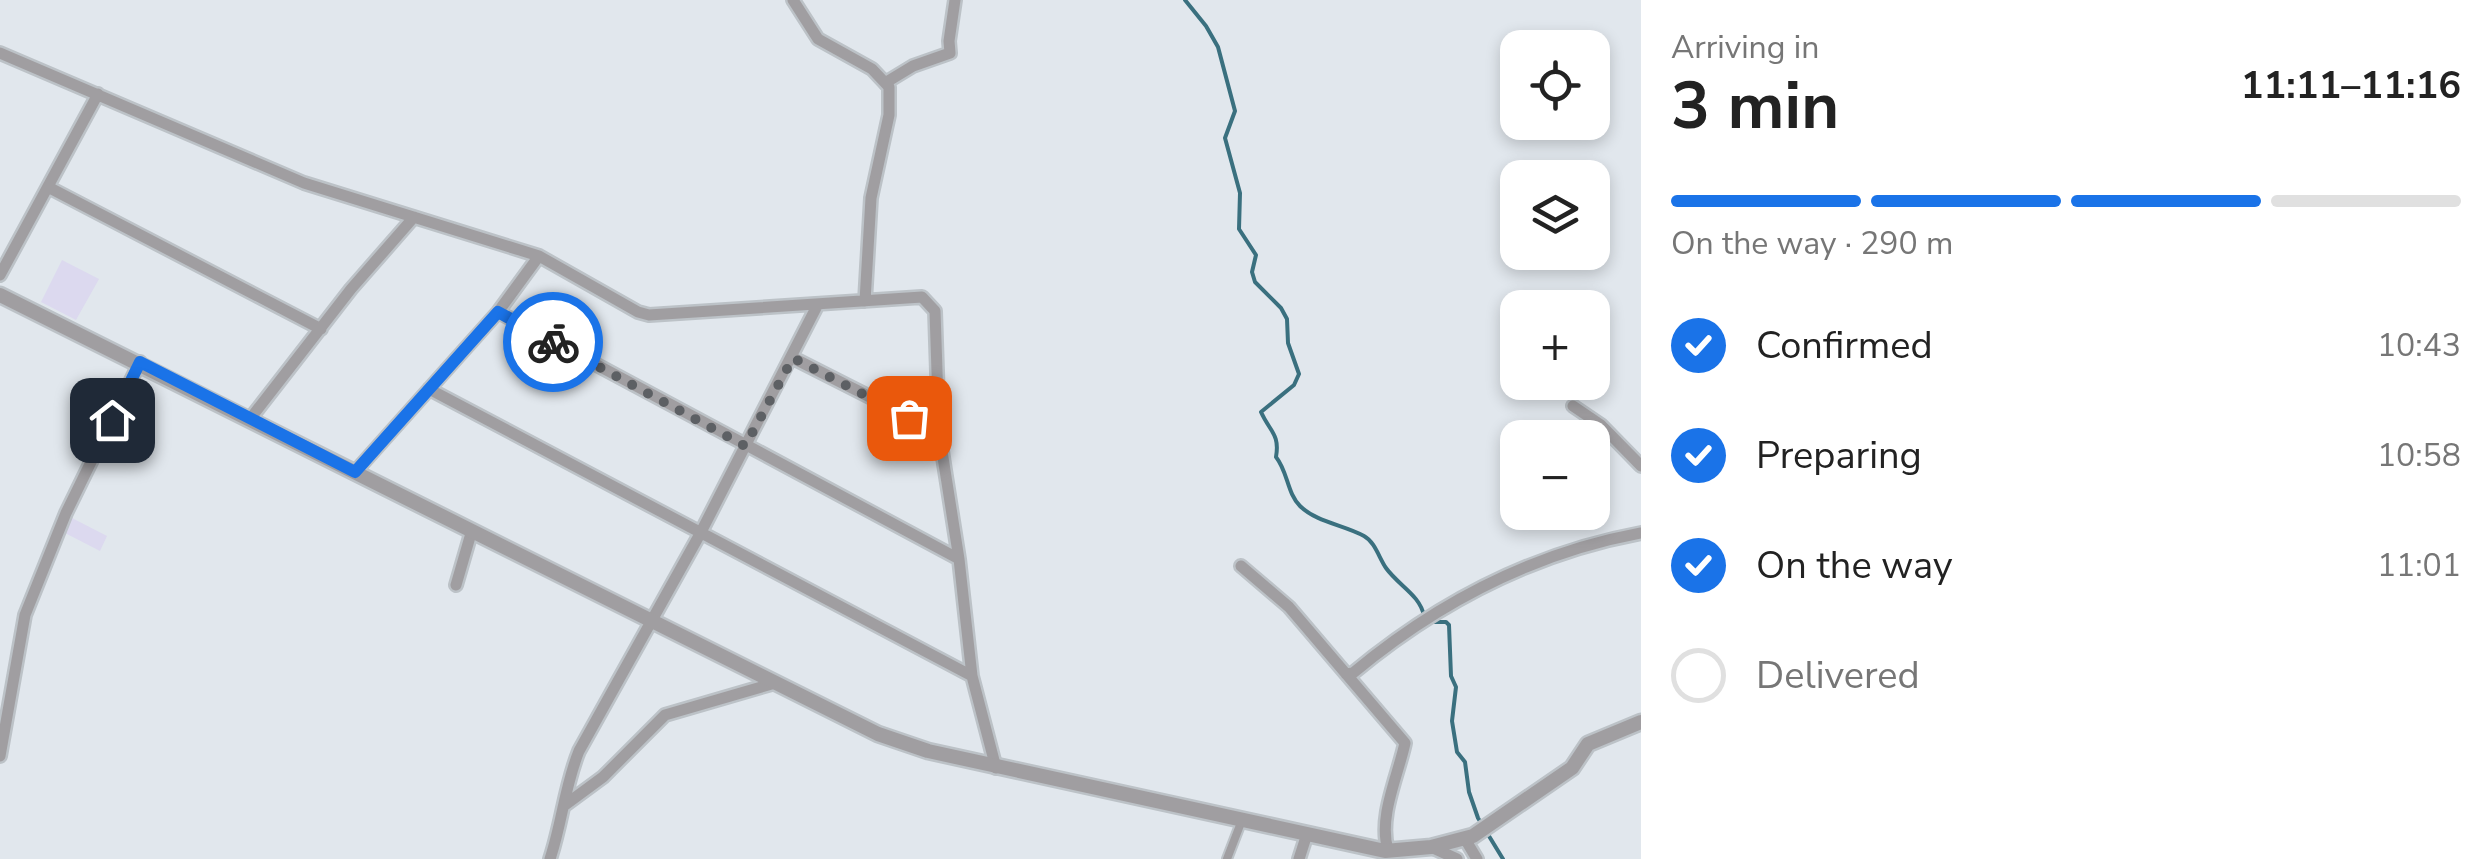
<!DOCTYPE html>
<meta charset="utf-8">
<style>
body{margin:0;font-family:"Nunito Sans",sans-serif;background:#f2f2f2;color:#222;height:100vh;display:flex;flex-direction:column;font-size:38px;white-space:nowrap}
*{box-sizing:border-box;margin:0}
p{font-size:32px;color:#767676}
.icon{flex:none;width:55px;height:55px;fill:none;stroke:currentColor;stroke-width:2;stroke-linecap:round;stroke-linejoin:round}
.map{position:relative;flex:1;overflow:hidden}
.side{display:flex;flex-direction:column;background:#fff;width:850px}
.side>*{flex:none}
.tools{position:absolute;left:1500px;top:30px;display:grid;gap:20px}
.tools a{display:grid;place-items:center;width:110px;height:110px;border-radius:20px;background:#fff;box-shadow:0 5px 15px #0003;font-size:50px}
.pin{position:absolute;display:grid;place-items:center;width:85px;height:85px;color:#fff;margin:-42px;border-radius:20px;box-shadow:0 5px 15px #0006}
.courier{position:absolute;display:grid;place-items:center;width:100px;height:100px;margin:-50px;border:8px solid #1a73e8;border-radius:50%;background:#fff;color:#222;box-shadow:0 2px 12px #0007}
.headline em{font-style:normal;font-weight:700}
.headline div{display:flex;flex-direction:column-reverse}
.headline{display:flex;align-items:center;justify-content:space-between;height:170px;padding:0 30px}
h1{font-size:65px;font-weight:700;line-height:75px}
.bar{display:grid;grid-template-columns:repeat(4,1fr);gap:15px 10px;align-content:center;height:120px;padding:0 30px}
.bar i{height:12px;border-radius:8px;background:#e0e0e0}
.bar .current{background:#1a73e8}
.bar p{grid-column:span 4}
ol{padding:0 30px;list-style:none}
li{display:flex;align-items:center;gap:30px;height:110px}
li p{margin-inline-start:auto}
li .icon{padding:10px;border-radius:50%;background:#1a73e8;color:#fff;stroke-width:4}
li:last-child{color:#767676}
li i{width:55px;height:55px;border:5px solid #e0e0e0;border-radius:50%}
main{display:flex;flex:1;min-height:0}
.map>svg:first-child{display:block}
.industrial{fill:#dcd9ef}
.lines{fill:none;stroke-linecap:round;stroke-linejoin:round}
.stream{stroke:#3a707f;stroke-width:4}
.pedestrian-casing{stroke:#bcc2c7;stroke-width:12}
.minor-casing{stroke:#bcc2c7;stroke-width:16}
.tertiary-casing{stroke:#bcc2c7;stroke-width:19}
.pedestrian{stroke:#a09ea1;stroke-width:8}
.minor{stroke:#a09ea1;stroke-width:11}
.tertiary{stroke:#a09ea1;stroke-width:14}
.done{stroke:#5d6064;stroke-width:10;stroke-dasharray:0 18}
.route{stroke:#1a73e8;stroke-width:12}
</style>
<main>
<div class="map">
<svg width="1641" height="859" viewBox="0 0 1641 859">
<rect width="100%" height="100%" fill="#e1e7ed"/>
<path class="industrial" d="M62,260L99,279L76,320L41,302Z
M72,518L107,536L100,551L65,533Z"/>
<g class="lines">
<path class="stream" d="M1185,0L1206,26L1218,47L1235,111L1225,138L1240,193L1239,229L1256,255L1252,272L1255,282L1281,308L1287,319L1288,343L1299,374L1294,385L1261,412C1270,432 1280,434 1276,457C1288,472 1287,493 1300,506C1316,522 1344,525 1364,536C1375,542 1379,558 1386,568C1399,586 1420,595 1424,616
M1431,622H1446L1449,625L1451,676L1456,687L1452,721L1457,752L1465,762L1469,792L1478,818L1503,859"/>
<g class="pedestrian-casing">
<path id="pedestrian" d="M1227,859L1242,820"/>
</g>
<g class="minor-casing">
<path id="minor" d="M793,0L818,39L872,69L889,87V115L871,198L865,301
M0,53L304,183L539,256L638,312L649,315L922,297L935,311L939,432L959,559L972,676L996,768
M885,83L913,66L950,53L949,41L955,0
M48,187L321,329
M0,275L98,94
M498,312L959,559
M793,358L939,432
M429,389L972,676
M1573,406L1601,425L1641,466
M250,419L351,289L414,217
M355,472L498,312L539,256
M1241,566L1289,607L1405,743C1398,776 1378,817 1388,850
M456,585L472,530
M1346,674L1353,673C1437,603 1533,553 1641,533
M0,756L25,615L66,513L140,362
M565,805L603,777L665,715L775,683
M1465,839L1477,859
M1431,847L1457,859
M550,859C562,823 565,785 579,751L700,534L818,304
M1299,859L1307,834"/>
</g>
<g class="tertiary-casing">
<path id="tertiary" d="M0,295L878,734L928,751L1385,851L1431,847L1473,836L1572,768L1588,744L1641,722"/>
</g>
<use href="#pedestrian" class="pedestrian"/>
<use href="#minor" class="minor"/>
<use href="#tertiary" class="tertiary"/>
</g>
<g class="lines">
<path class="done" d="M553,342L745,446L793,358L909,418"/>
<path class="route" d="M112,420L140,362L355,472L498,312L553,342"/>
</g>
</svg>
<div class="tools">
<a><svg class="icon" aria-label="locate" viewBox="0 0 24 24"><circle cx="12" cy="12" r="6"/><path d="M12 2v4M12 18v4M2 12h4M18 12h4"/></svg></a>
<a><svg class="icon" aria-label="layers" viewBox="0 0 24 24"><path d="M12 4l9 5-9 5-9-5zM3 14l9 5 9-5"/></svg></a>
<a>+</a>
<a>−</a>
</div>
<div class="pin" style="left:909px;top:418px;background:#ea580c"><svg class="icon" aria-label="bag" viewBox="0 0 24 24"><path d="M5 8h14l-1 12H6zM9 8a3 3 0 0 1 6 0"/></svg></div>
<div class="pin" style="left:112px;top:420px;background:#1f2937"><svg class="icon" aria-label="home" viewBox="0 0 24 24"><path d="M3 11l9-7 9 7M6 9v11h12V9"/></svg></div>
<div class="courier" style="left:553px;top:342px"><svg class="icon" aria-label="bike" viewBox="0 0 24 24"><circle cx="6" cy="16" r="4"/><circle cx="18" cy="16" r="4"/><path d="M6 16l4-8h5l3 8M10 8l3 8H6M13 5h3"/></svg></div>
</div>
<section class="side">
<div class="headline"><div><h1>3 min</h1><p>Arriving in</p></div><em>11:11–11:16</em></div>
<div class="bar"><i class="current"></i><i class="current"></i><i class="current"></i><i></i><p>On the way · 290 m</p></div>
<ol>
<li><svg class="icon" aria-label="check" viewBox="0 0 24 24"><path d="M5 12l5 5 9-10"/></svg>Confirmed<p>10:43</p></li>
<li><svg class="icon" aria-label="check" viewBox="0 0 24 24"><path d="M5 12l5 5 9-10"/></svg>Preparing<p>10:58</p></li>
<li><svg class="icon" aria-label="check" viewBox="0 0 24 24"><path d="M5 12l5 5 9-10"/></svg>On the way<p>11:01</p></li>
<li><i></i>Delivered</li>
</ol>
</section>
</main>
